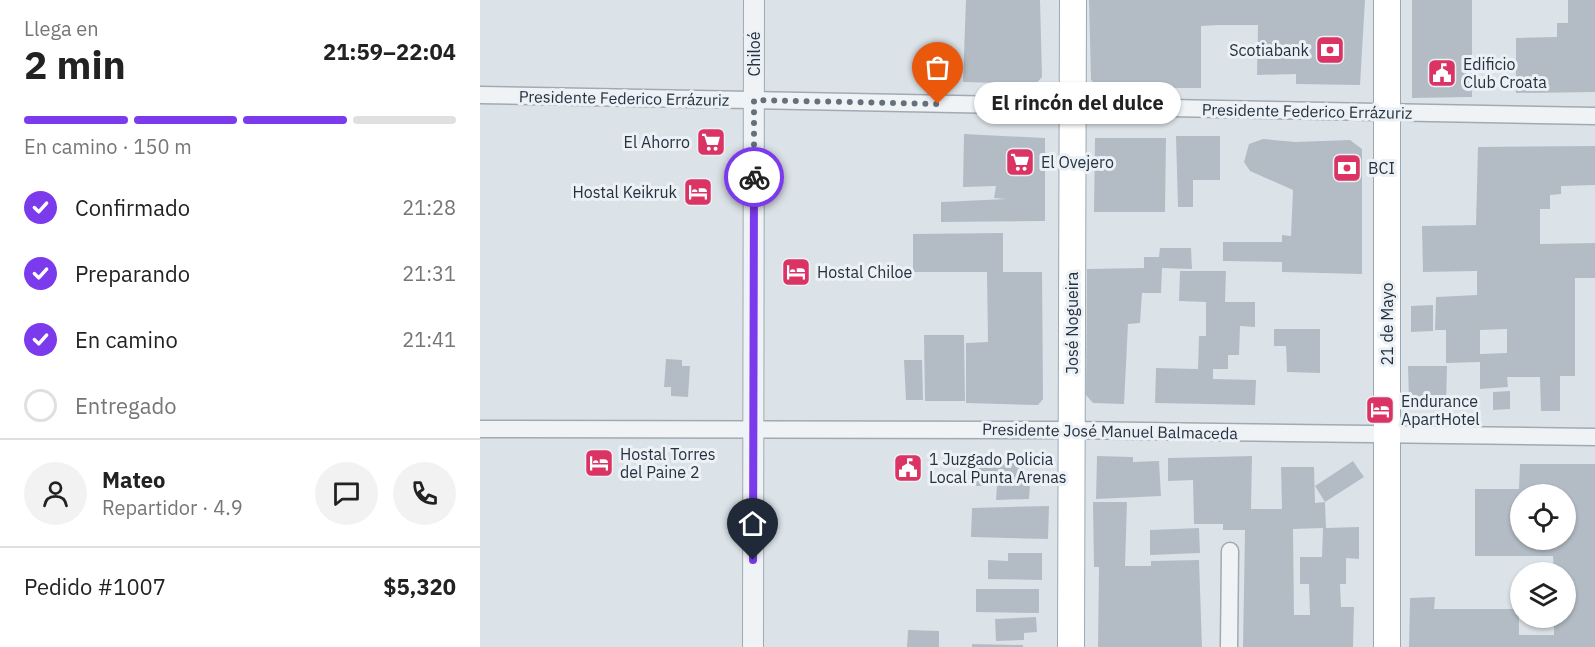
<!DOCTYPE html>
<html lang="es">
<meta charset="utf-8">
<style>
body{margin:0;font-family:"IBM Plex Sans",sans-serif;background:#f2f2f2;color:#222;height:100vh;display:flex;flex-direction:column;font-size:22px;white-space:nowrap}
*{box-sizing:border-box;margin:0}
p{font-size:20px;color:#767676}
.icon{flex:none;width:33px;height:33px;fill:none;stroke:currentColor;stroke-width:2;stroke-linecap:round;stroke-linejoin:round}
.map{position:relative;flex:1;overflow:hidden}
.details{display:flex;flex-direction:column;background:#fff;width:480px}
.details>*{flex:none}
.buttons{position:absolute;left:1030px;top:484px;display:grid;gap:12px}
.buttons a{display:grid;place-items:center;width:66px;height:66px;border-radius:50%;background:#fff;box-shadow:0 2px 4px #0004;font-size:30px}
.pin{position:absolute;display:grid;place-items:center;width:51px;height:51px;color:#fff;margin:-62px -26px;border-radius:50% 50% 50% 0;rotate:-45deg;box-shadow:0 0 6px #0007}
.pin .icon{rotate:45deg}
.courier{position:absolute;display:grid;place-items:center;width:60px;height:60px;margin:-30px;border:4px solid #7c3aed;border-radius:50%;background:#fff;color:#222;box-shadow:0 2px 8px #0007}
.bubble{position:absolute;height:42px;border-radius:21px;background:#fff;box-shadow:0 2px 4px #0004;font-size:20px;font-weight:800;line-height:42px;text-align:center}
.overview em{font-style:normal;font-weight:800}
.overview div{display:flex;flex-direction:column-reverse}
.overview{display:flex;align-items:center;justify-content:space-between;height:102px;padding:0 24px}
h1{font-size:39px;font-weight:800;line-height:45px}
.bar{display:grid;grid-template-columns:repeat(4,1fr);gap:9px 6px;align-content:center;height:72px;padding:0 24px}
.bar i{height:8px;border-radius:4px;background:#e0e0e0}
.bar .on{background:#7c3aed}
.bar p{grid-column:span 4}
.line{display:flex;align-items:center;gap:15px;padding:0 24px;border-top:2px solid #e0e0e0}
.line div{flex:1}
.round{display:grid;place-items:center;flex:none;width:63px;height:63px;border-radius:32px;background:#f2f2f2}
ol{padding:0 24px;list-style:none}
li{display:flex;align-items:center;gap:18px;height:66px}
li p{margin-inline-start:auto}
li .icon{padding:6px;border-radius:50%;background:#7c3aed;color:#fff;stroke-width:4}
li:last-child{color:#767676}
li i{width:33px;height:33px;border:3px solid #e0e0e0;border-radius:50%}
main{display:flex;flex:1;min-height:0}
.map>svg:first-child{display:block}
.building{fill:#b3bcc5;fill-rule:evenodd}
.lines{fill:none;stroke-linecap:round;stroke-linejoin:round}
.minor-casing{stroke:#a1aab2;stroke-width:19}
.tertiary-casing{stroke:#a1aab2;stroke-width:22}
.primary-casing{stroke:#9aa9b5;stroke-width:28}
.minor{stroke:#eff3f6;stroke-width:16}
.tertiary{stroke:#eff3f6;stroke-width:20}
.primary{stroke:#fff;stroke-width:26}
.done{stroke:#65707b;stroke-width:6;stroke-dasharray:0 10.8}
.route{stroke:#7c3aed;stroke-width:8}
.labels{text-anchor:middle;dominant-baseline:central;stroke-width:6;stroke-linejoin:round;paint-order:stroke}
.poi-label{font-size:16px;fill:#253240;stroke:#ecf1f6;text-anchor:start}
.street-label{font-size:16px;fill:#253240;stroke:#ecf1f6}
</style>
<main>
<section class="details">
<div class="overview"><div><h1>2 min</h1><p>Llega en</p></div><em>21:59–22:04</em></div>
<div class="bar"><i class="on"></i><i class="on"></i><i class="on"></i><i></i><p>En camino · 150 m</p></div>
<ol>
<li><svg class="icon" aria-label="check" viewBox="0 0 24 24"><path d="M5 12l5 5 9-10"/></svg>Confirmado<p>21:28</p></li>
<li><svg class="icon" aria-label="check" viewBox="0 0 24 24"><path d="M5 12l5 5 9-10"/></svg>Preparando<p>21:31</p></li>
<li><svg class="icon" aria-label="check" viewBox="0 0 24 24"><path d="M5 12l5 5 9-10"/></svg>En camino<p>21:41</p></li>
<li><i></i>Entregado</li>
</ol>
<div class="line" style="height:108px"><a class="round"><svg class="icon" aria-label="person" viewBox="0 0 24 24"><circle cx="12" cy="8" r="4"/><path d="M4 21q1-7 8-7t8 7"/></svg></a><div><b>Mateo</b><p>Repartidor · 4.9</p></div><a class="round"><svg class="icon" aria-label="chat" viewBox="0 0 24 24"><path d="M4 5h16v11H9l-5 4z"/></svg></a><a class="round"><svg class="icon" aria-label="phone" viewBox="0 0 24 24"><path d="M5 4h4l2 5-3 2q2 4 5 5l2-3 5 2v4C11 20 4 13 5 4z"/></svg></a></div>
<div class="line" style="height:78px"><div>Pedido #1007</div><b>$5,320</b></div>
</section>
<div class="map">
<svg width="1115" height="647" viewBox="0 0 1115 647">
<rect width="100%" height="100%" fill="#dce3e8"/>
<path class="building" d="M486,0H560L562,77L556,84L483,82Z
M609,0H885L880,85L816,84V74L777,75L778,25H738L721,26V88H620L611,80Z
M932,0H992V97L932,98Z
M1088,0H1115V92L1036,93V38L1077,37V23H1088Z
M484,134L565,138V221L461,222V202L526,199L514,198L516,186L483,187Z
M696,136H740V180H713V207H698Z
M615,138H686L685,212H614Z
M783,139L815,142L870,140L882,149V274L802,272V262L743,261V242H802V235L811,236L813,190L770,171L764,162L769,144Z
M1115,146V185L1081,186V194L1070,195V209H1060V244L1115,243V278H1095V376H1080V411H1061L1060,377H1027L1028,387L1000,389V362L966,363V330H955L956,297L997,295V271L943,272L942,226L996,225L998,147ZM1027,329V353L1000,354V330Z
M523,233V272H562L563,399L558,405L486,403V343L508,342L507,272H433V234Z
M680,248H711L712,269L682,268L681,293H662L660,323L648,324L644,404L613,403L606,395L607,269L664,268V257H679Z
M700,271H746L745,302H775V327L760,326L759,355H748V369H733V379L776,380L775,405L675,403L676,368L718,369L719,336H726V302L699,301Z
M953,305V331L931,332V306Z
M794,329H840V373L807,372L806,346H794Z
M444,335H484L485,401H445Z
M186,359L202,360V366H210L208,397L191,396V387H184Z
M424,360H442L443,400H426Z
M928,366H967L966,407L933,408L929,401Z
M1030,391V409L1013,410V392Z
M617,456L653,457V462L679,461L681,496L616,499Z
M772,456L771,509H802L801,467H834L835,503L845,502L835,486L873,461L884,477L845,502L846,528L879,527V559L866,558V584H860L861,607H874L873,647H763L765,530H743V524H714L713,480L688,481V458ZM843,528L842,557H820V584H829L830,615H814L813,529Z
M543,461V485H550L549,499L516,500L517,485L496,486L497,462Z
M1040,464H1115V647H929L930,598L955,597L954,609H1039V635H1074V618H1086V573H1074L1073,556H995V489H1039ZM1041,495H1086V540H1041Z
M613,502H647L645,566H671V561L719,560L722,647H618L619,567H614Z
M569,506L568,539L491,537L492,508Z
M719,528L720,553L670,555V530Z
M528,553H562V580L508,579V560L528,561Z
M496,589H559V613L496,612Z
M556,617L557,632L544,633V640L516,641L515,619Z
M428,630L459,631V647H427Z
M492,644L543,645V647H492Z"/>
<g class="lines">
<g class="minor-casing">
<path id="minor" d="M0,95L1115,116
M0,429L592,430L1115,437
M749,647L750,551"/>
</g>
<g class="tertiary-casing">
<path id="tertiary" d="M273,647L274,0"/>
</g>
<g class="primary-casing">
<path id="primary" d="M591,647L593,0
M907,647V0"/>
</g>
<use href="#minor" class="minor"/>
<use href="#tertiary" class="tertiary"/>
<use href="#primary" class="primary"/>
</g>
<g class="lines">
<path class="done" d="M274,177V100L458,104"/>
<path class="route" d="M273,560L274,177"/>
</g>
<defs>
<g id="bank-square" transform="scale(1.5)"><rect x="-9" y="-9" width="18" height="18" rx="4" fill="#db3464" stroke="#ecf1f6"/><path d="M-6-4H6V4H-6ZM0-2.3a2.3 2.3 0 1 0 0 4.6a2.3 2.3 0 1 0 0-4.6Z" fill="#fff"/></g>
<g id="civic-square" transform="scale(1.5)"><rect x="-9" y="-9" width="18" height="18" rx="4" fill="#db3464" stroke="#ecf1f6"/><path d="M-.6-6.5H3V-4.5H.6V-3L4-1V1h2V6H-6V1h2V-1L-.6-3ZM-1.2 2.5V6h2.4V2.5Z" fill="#fff"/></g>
<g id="supermarket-square" transform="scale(1.5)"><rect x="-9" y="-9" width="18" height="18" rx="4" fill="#db3464" stroke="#ecf1f6"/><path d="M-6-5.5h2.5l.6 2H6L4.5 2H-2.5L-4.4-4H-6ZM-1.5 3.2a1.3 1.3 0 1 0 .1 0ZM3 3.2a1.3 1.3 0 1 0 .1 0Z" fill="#fff"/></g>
<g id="hotel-square" transform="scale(1.5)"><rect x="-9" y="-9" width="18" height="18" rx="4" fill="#db3464" stroke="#ecf1f6"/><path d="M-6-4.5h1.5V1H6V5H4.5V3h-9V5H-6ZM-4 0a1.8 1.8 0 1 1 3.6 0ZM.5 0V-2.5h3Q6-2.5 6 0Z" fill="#fff"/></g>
</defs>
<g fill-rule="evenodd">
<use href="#bank-square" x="850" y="50"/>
<use href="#civic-square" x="962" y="73"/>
<use href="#supermarket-square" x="231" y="142"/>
<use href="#supermarket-square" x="540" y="162"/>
<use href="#bank-square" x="867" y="168"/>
<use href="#hotel-square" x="218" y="192"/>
<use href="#hotel-square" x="316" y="272"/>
<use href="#hotel-square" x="900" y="410"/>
<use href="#hotel-square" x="119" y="463"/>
<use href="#civic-square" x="428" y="468"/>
</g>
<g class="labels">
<g class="poi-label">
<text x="829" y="50" text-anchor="end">Scotiabank</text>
<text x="983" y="64">Edificio<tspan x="983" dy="18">Club Croata</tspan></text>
<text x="210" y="142" text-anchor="end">El Ahorro</text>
<text x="561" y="162">El Ovejero</text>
<text x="888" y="168">BCI</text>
<text x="197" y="192" text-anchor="end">Hostal Keikruk</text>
<text x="337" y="272">Hostal Chiloe</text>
<text x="921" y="401">Endurance<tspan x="921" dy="18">ApartHotel</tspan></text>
<text x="140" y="454">Hostal Torres<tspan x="140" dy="18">del Paine 2</tspan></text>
<text x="449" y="459">1 Juzgado Policia<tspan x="449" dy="18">Local Punta Arenas</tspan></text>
</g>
<g class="street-label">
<text transform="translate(274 54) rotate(-90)">Chiloé</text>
<text transform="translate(144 98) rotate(1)">Presidente Federico Errázuriz</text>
<text transform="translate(827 111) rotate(1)">Presidente Federico Errázuriz</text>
<text transform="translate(592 323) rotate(-90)">José Nogueira</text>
<text transform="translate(907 324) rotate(-90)">21 de Mayo</text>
<text transform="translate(630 431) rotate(1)">Presidente José Manuel Balmaceda</text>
</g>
</g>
</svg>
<div class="buttons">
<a><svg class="icon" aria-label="locate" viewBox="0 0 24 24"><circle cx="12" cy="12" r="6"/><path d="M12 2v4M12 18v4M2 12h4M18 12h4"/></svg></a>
<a><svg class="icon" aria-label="layers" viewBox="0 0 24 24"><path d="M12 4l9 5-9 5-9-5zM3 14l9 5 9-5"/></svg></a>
</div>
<div class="pin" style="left:458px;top:104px;background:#ea580c"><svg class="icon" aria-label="bag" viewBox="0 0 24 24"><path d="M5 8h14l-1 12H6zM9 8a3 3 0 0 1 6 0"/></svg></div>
<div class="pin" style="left:273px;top:560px;background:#1f2937"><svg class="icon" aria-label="home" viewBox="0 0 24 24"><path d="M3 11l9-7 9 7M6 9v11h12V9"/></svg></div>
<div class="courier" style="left:274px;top:177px"><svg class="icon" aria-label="bike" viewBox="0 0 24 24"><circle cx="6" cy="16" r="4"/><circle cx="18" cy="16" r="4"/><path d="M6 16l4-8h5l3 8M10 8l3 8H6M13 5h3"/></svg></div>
<div class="bubble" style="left:494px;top:82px;width:207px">El rincón del dulce</div>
</div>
</main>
